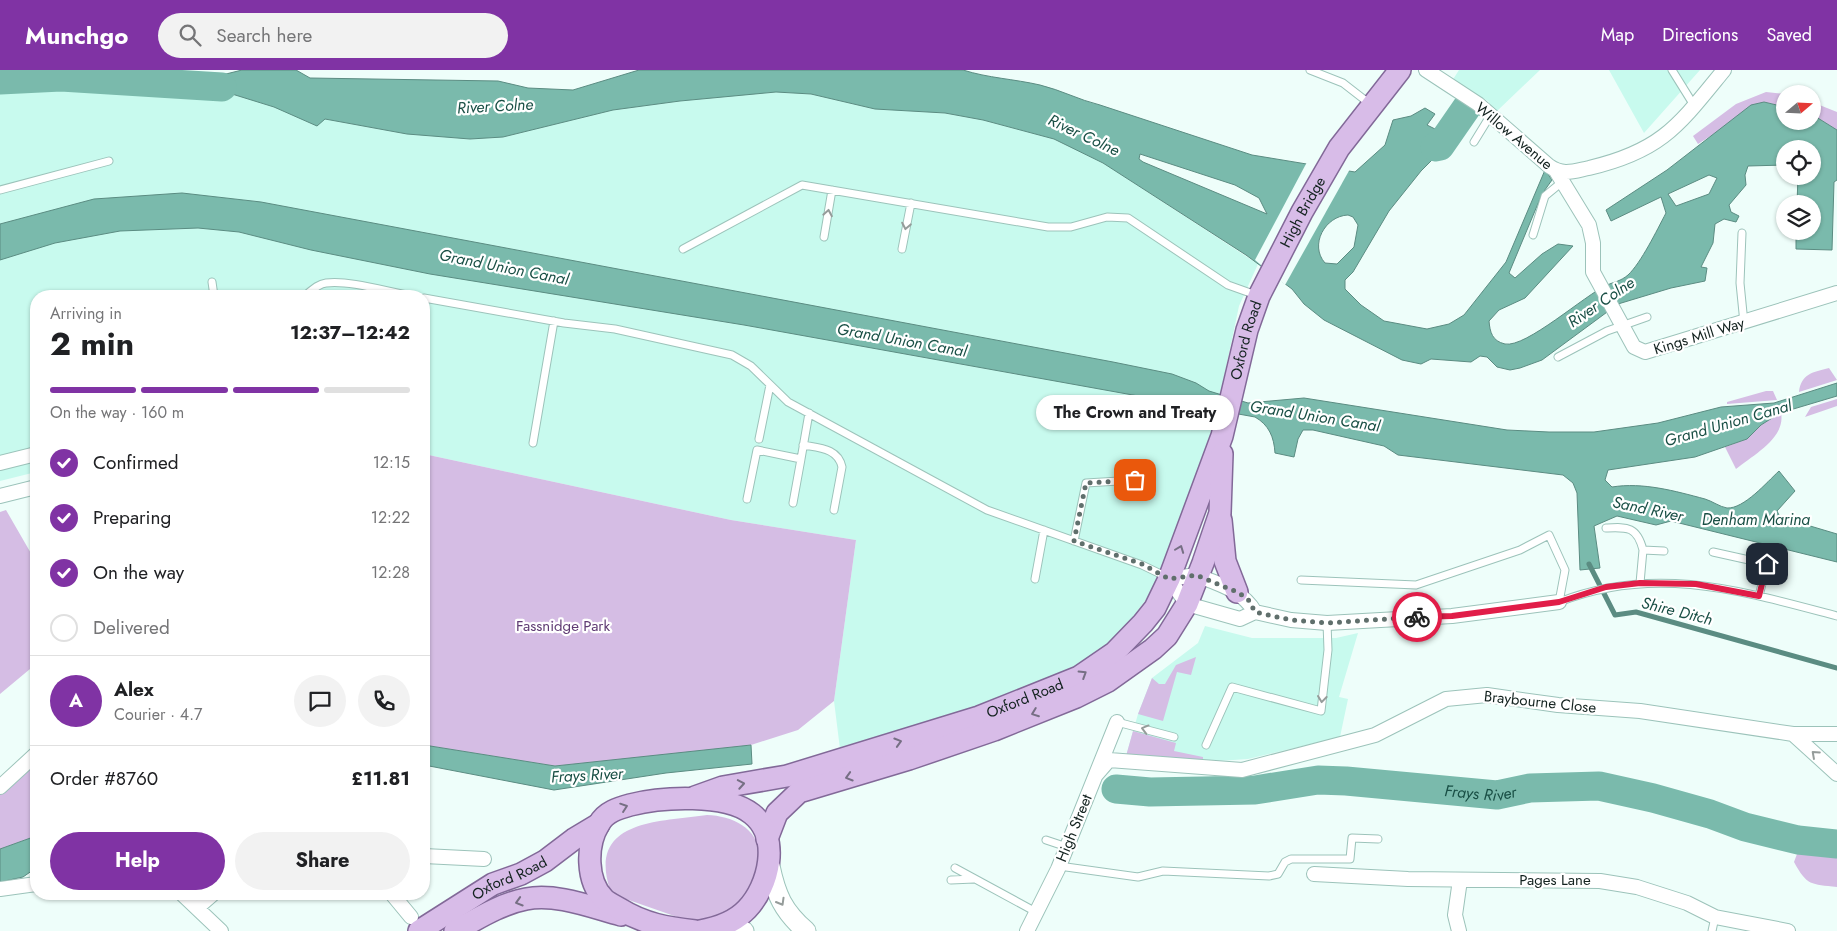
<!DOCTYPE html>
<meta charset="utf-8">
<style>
body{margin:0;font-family:Jost,sans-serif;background:#f2f2f2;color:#202124;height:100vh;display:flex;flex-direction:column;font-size:19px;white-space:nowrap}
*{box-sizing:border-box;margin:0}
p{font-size:16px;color:#757577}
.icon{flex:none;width:28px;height:28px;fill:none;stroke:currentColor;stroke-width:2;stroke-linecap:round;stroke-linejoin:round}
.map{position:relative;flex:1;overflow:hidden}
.details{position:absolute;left:30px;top:220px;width:400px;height:610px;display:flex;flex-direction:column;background:#fff;border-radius:20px;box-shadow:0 1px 4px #0004}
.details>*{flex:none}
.needle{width:32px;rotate:71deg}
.tools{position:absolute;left:1776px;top:15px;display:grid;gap:10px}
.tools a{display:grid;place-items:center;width:45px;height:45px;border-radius:50%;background:#fff;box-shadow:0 1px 4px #0004;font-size:25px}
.pin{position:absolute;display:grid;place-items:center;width:42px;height:42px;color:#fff;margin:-21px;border-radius:10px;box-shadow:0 2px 8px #0006}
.courier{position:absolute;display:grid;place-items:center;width:50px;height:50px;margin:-25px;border:4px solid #e11d48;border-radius:50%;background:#fff;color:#222;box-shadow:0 1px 6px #0007}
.bubble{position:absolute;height:35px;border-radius:18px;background:#fff;box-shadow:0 1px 4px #0004;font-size:16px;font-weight:700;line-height:35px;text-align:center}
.summary em{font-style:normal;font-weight:700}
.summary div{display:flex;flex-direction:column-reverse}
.summary{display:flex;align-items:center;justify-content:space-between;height:85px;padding:0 20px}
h1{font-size:32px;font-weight:700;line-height:38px}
.bar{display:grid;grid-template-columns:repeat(4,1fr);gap:8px 5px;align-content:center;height:60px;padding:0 20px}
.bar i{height:6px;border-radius:4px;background:#e0e0e0}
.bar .on{background:#8033a4}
.bar p{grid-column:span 4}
.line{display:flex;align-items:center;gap:12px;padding:0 20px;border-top:1px solid #e0e0e0}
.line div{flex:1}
.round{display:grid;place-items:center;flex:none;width:52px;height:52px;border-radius:26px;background:#f2f2f2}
ol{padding:0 20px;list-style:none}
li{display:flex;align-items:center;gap:15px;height:55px}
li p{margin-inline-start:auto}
li .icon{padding:5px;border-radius:50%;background:#8033a4;color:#fff;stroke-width:4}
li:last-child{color:#757577}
li i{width:28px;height:28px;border:2px solid #e0e0e0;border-radius:50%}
.action{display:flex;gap:10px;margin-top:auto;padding:10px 20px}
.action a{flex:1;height:58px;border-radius:30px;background:#8033a4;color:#fff;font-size:20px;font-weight:700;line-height:58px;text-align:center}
.action a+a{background:#f2f2f2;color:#202124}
header{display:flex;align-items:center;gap:30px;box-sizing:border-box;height:70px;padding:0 25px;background:#8033a4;color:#fff}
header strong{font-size:24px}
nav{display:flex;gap:28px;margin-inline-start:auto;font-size:18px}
.search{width:350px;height:45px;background:#f2f2f2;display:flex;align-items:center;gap:12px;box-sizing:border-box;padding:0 18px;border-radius:28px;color:#757577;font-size:19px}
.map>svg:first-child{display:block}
.built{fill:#c8faee}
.green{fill:#d5bde4}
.water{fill:#7abaac;stroke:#5b8c82;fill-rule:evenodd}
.pier{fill:#eefefa}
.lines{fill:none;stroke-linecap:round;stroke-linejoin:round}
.stream{stroke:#5b8c82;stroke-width:5}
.river{stroke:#7abaac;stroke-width:29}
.service-casing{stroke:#9cc3ba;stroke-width:9}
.minor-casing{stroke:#9cc3ba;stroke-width:16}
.secondary-casing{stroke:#9cc3ba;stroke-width:21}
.primary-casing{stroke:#826998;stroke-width:24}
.service{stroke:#fff;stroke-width:7}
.minor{stroke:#fff;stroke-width:14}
.secondary{stroke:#fff;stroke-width:19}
.primary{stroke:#d8bce8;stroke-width:21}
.oneway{stroke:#959c9a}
.oneway2{stroke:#766f84}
.done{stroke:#606f6c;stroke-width:5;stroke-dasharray:0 9}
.route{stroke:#e11d48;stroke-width:6}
.labels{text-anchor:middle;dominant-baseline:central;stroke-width:4.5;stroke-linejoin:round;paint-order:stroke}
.street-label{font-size:15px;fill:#13221f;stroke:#fff}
.park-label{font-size:15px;fill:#5f3b73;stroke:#fff}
.water-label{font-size:16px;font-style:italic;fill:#194f45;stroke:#fff}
</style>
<header>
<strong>Munchgo</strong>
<div class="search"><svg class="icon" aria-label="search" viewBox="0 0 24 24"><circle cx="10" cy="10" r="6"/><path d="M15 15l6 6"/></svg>Search here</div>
<nav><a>Map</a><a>Directions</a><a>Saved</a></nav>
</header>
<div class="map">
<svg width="1837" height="861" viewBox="0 0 1837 861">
<rect width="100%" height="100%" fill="#eefefa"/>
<path class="built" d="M1459,0H1540L1496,42L1488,31L1452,11Z
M1609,0H1700L1644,63Z
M61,7L182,21L232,24L274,37L325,49L407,64L503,67L613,40L680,31L776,22L811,24L875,39L945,43L983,50L1054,69L1103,93L1258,194L1239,236L1211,368L1156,516L1115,571L1072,604L1017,625L840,679L834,631L856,470L731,450L424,384V226H36V402L0,411V10Z
M1205,556L1252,568H1336L1358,563L1339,627L1348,629L1340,667L1248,689L1203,692L1126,686L1138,644L1152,608L1198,573Z"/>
<path class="green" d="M1766,22L1785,24V37L1764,32L1698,74L1693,66L1736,34Z
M1812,32L1837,42V60L1813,45Z
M1829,298L1837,310L1799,322C1801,304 1813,302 1829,298Z
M1766,321H1773L1777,330L1727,334V332Z
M1837,329V336L1805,347L1811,337Z
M1781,343C1786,368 1753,385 1736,399L1725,377L1747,369L1761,355Z
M424,384L731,450L856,470L834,631L798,660L751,675L671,685L555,696L424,675Z
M6,440L36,492V594L0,624V442Z
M1196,587L1191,605L1177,602L1163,651L1138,644L1152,608L1159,614H1165L1176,595Z
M1133,661L1176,673L1174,681L1203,687V692L1126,686Z
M36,689V766L0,779V720Z
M707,745C732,746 757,757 761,786C762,795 749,823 746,834L700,855L623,828L610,820C587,749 660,752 707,745Z
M1818,768L1837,769V817C1811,814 1807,816 1794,792L1797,784Z"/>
<path class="water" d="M242,0H296L310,8L498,11L528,18L573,20L639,0H963C988,8 1014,9 1040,15C1061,20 1079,30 1100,35L1252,85L1355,102L1385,75L1393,50L1411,46L1425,38L1435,44L1427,55L1439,61L1453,44L1467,53L1449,83L1435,87L1421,101L1389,141L1353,202L1345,210V219L1361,235L1384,251L1427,259L1449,254L1464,245L1506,192L1545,100L1552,110L1542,124L1509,203L1515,208L1542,184L1558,174L1573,176L1525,228L1499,240L1489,251C1490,262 1492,271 1505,274C1526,278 1585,225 1607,215C1614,212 1621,211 1628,205C1641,193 1657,160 1666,143L1661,127L1611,151L1606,140L1667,100L1751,35L1764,32L1785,37V51H1812L1813,45L1837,60V110L1834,112L1832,180L1796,179V161H1812V134H1797L1798,106H1812V79H1785V95L1748,96L1745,105L1746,115L1729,135L1731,142L1739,146L1736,152L1724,149L1715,154L1713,173L1701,197L1707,198L1705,211L1671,218L1618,234L1542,290L1520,298L1510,300L1497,297L1487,287L1480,286L1471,292L1431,289L1421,294L1402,290L1324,250L1304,234L1292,219L1246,185L1103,93L1054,69L983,50L945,43L875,39L811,24L776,22L680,31L613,40L503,67L470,69L407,64L325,49L317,56L274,37L232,24L182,21L185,4L214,7ZM1140,84L1235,115L1259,128L1267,144L1143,92L1139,89ZM1709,105L1717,108L1709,124L1676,136L1668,124ZM1348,145L1353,147L1358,155L1354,177L1337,194L1325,193C1309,175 1325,146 1348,145Z
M182,123L261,132L1113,292L1172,304L1196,313L1209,321L1248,333L1304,328L1507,360L1549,362H1594L1658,353L1721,337L1774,333L1837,313V326L1780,343L1761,355L1747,369L1695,387L1608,400L1605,410L1612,417C1643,412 1675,421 1705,429C1712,431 1720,437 1727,438C1744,439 1767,412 1779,401L1795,421L1777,441L1780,447L1837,464V492L1671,451L1656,455L1617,446L1594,456L1600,498L1580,500L1577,423L1573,413L1563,405L1398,385L1384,376L1313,360H1303L1298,369L1294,387L1275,383C1274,367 1269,355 1255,347L744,255L430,204L311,180L239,162L198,158L120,161L55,173L0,190V154L94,129Z
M424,675L555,696L751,675L752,694L666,703L554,720L424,695Z
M1117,711L1149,714L1150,730L1116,728Z
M36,766V798L23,807L0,812V779Z"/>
<path class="pier" d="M1307,92L1350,99L1285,215L1255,190Z"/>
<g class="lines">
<path class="stream" d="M1589,494L1615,545L1636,542L1837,598"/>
<g class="river">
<path d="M0,10L61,7L222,17"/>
<path d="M1435,77L1440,76L1467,37"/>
<path id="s1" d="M1116,719L1150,722L1255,720L1318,710L1346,711L1497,725L1530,718L1599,716L1653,728L1710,744L1745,757L1798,770L1837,774"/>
</g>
<g class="service-casing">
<path id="service" d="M1310,0L1343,13L1370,34
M1672,0L1695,37
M1474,72L1490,46
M0,120L109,91
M1742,163L1740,213L1744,253
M1533,165L1545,126L1562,112
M824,167L832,120
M683,179L802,115L1048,157H1071L1107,147L1128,148L1228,215L1256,225
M902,179L911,133
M212,212L214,226
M306,225C312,220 318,214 326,213C351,210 388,222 413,226
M424,228L564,253L615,259L732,285L751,296L788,332L987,440L1142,495L1167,507
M1558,287L1607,261L1647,247
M759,369L770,315
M533,373L554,251
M803,375C819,378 838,378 842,397L834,440
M747,429L757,380L801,389L809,343
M793,433L801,389
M1606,458C1627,457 1637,456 1643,480
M1074,471L1086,413L1135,410
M1713,482L1767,494L1759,526
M1035,509L1044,460
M1301,510L1416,515L1520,480L1549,465L1565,500L1559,532
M1640,513L1643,480L1664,481
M1559,532C1655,494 1742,521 1837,546
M1117,652L1174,667
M1206,675L1232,617L1321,641L1328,580L1327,553
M1046,770L1067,777
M1059,796L1138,807L1163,801L1269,806L1278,804L1285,792L1291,789H1350L1352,768L1378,769
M955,798L1036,842
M951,810L974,809
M1712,861L1715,847"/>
</g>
<g class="minor-casing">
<path id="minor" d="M1426,0L1478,34L1549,96C1563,106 1574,101 1589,98C1662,81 1679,55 1724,0
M1556,101L1589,155L1593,173V202L1634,277L1645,282L1837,223
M0,393L36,384
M0,426L36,417
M1196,505C1219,514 1242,520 1255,542L1240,549L1187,534L1169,509Z
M1255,542L1291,550L1327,553L1452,546L1559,532
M1793,664L1837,704
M1096,705L1109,690L1242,700L1375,665L1446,629L1487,625L1558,635L1640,641L1793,664H1837
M0,717L36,684
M424,786L484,789
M1314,804L1408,809L1600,811L1637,817L1687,833L1715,847L1788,861
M0,819L36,814
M182,824L221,861
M392,824L411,847
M198,837L213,824
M1027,861L1058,799L1117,652
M1459,861L1455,845L1460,810"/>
</g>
<g class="secondary-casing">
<path id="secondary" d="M770,796C776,825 783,841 806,861
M726,854L744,861"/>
</g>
<g class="primary-casing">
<g id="primary">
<path d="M1221,450L1225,491L1237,522"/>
<path id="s2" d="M695,727L723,717L787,706L979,647L1079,607L1114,583L1143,553L1155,538L1169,509L1222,366L1247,260L1259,226L1302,142L1339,78L1400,0"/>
<path d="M767,769L777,743L799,722L909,689L994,660L1076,627L1108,611L1153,579L1167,566L1187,534L1203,493L1220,443L1222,384"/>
<path id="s3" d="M419,861L493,814L521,804L545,791L574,769L599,754"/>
<path d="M455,861C477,849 500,834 526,829C556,823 591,837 621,845"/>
<path d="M695,861C668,858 644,854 620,839C615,836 608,833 604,829C586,811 586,775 599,754C605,742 619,738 630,735C661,727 726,723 752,744C781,767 769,816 747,839C734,853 717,858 700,861"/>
</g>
</g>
<use href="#service" class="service"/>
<use href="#minor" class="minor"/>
<use href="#secondary" class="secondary"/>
<use href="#primary" class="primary"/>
</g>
<defs><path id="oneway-chevron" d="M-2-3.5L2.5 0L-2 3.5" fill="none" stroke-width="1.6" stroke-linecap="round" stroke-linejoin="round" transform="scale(1.25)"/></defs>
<g class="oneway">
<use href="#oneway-chevron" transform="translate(828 143) rotate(-80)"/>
<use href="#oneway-chevron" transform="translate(906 156) rotate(101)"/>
<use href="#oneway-chevron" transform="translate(1322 629) rotate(97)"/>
<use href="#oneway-chevron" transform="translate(1145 659) rotate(-165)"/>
<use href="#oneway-chevron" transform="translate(1815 684) rotate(-138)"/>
<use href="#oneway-chevron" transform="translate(781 832) rotate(60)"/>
</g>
<g class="oneway2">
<use href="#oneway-chevron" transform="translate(1180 479) rotate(-69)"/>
<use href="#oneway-chevron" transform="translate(1083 604) rotate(-32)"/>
<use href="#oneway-chevron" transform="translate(1035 643) rotate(159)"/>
<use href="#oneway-chevron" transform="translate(898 672) rotate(-17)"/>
<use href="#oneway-chevron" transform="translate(849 707) rotate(163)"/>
<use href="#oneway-chevron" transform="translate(741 714) rotate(-10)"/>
<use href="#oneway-chevron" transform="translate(624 737) rotate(-19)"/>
<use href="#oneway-chevron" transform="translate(519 832) rotate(163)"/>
</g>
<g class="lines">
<path class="done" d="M1135,410L1086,413L1074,471L1142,494L1169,509L1196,505L1237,522L1248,529L1255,542L1291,550L1327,553L1417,547"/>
<path class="route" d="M1417,547L1452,546L1559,532L1606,517L1640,513L1696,514L1759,526L1767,494"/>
</g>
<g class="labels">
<g class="street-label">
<text transform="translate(1514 66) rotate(40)">Willow Avenue</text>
<text stroke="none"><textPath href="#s2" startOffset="931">High Bridge</textPath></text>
<text transform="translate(1699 266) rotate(-17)">Kings Mill Way</text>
<text stroke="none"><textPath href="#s2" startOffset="790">Oxford Road</textPath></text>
<text stroke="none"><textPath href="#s2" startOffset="345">Oxford Road</textPath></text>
<text transform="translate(1540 632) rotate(6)">Braybourne Close</text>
<text transform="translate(1074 758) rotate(-68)">High Street</text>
<text stroke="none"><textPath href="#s3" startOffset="105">Oxford Road</textPath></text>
<text x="1555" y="810">Pages Lane</text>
</g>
<g class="park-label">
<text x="563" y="556">Fassnidge Park</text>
</g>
<g class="water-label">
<text transform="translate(495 36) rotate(-3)">River Colne</text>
<text transform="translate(1084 65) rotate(25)">River Colne</text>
<text transform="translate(504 197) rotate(11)">Grand Union Canal</text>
<text transform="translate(1601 232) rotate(-34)">River Colne</text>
<text transform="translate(902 270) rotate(10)">Grand Union Canal</text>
<text transform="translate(1315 346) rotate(9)">Grand Union Canal</text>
<text transform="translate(1728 353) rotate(-16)">Grand Union Canal</text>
<text transform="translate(1648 439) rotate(12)">Sand River</text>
<text x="1756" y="449">Denham Marina</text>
<text transform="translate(1677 541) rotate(14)">Shire Ditch</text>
<text transform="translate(587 705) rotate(-3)">Frays River</text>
<text stroke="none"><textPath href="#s1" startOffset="366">Frays River</textPath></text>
</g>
</g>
</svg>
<div class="tools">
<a><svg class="needle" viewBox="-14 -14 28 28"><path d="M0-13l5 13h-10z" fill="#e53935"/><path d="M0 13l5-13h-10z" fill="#757577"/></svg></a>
<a><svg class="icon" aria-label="locate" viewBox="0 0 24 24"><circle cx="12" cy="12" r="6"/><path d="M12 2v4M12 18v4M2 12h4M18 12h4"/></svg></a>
<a><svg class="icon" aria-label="layers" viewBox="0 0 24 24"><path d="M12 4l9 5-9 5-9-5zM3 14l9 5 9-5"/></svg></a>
</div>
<div class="pin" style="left:1135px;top:410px;background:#ea580c"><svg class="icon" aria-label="bag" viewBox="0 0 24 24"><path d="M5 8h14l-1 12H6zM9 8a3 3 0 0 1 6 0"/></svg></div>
<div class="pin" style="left:1767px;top:494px;background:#1f2937"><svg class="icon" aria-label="home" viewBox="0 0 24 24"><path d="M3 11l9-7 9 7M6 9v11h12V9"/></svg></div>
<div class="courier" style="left:1417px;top:547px"><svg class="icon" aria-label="bike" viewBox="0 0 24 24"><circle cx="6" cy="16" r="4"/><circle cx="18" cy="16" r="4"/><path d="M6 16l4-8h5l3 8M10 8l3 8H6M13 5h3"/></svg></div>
<div class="bubble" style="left:1036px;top:325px;width:198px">The Crown and Treaty</div>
<section class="details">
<div class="summary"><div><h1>2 min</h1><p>Arriving in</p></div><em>12:37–12:42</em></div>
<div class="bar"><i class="on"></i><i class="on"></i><i class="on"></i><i></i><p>On the way · 160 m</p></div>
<ol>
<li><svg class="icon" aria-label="check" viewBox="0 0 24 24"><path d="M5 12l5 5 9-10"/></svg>Confirmed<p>12:15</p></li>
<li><svg class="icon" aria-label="check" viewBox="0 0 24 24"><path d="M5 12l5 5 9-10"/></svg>Preparing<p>12:22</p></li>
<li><svg class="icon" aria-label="check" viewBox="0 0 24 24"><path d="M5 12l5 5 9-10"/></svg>On the way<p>12:28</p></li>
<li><i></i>Delivered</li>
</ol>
<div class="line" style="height:90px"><b class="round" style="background:#8033a4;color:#fff">A</b><div><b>Alex</b><p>Courier · 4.7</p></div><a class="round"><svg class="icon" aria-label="chat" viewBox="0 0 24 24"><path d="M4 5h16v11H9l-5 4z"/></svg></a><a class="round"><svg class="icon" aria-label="phone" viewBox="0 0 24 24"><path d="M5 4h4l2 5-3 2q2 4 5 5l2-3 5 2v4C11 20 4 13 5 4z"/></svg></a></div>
<div class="line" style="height:65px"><div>Order #8760</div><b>£11.81</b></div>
<div class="action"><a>Help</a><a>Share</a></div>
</section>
</div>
